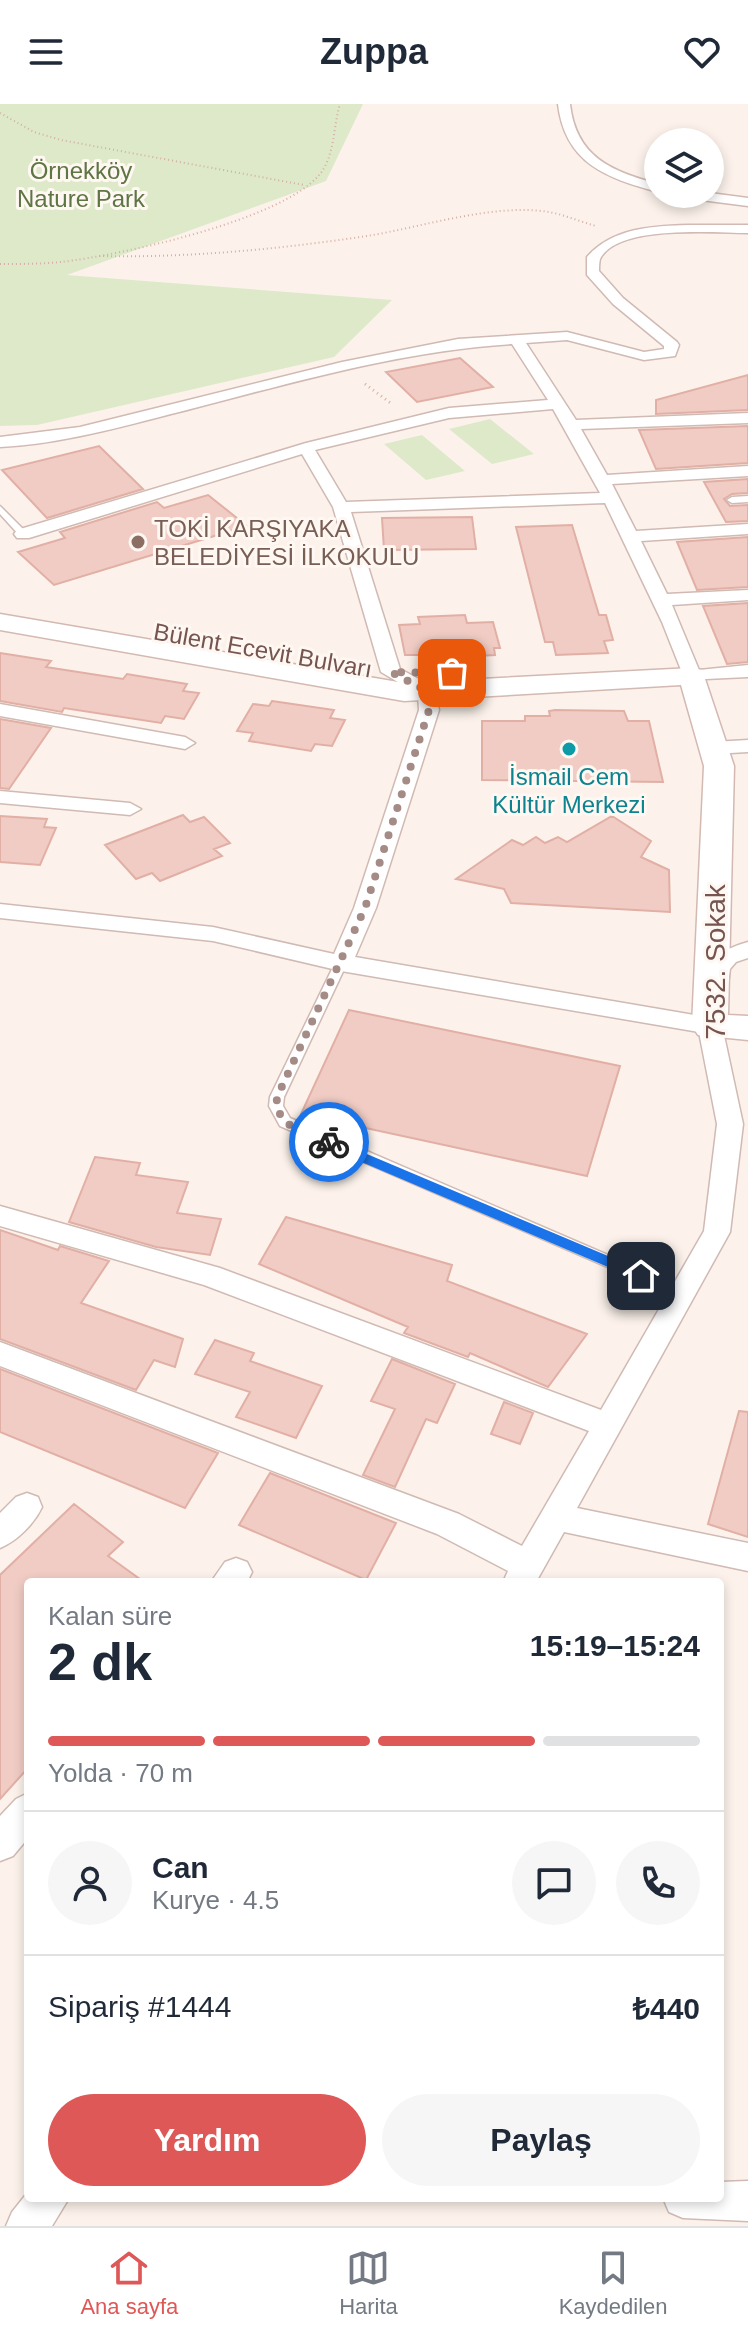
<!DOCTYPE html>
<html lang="tr">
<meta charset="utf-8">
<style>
body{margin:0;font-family:Helvetica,sans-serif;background:#f6f6f7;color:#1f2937;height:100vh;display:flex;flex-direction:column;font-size:30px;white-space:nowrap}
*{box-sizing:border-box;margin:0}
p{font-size:26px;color:#747a83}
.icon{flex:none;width:44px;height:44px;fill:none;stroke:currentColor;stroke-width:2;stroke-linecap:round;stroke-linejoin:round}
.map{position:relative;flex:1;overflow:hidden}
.sheet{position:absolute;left:24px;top:1474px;width:700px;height:624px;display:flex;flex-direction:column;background:#fff;border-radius:8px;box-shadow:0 4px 12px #0003}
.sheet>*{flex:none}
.buttons{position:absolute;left:644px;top:24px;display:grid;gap:16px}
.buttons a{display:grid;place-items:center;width:80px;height:80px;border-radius:50%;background:#fff;box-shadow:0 4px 12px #0003;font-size:40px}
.pin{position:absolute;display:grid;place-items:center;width:68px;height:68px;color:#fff;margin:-34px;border-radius:16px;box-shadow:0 4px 12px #0006}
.courier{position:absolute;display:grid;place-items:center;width:80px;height:80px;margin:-40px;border:6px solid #1a73e8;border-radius:50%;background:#fff;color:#222;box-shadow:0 2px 10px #0007}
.headline em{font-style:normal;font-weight:600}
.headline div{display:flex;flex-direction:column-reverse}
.headline{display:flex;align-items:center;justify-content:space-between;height:136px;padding:0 24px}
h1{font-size:52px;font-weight:600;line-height:60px}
.bar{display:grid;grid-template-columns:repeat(4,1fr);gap:12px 8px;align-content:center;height:96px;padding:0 24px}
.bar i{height:10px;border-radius:6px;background:#e0e1e3}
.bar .on{background:#de5857}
.bar p{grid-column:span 4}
.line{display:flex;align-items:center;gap:20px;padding:0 24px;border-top:2px solid #e0e1e3}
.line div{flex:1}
.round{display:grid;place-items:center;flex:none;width:84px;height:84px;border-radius:42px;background:#f6f6f7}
.primary-button{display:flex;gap:16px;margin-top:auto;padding:16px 24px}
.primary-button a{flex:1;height:92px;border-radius:48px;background:#de5857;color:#fff;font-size:32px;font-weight:600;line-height:92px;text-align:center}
.primary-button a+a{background:#f6f6f7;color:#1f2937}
header{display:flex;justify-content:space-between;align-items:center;height:104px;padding:0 24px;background:#fff;font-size:36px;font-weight:600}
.tab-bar{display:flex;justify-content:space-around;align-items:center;height:112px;border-top:2px solid #e0e1e3;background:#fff;font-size:22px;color:#747a83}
.tab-bar a{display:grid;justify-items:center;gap:4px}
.tab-bar .on{color:#de5857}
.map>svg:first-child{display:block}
.green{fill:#dde9c9}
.building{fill:#f0ccc4;stroke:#e2afa5;stroke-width:2}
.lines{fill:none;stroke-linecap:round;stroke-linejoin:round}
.lane-casing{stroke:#d0bab3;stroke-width:3}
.street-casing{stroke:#d0bab3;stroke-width:3}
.secondary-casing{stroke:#d3b9b1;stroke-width:3}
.path-far1{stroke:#d5aea6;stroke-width:2;stroke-dasharray:1 3;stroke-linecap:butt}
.path{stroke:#d5aea6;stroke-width:3;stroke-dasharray:1 4;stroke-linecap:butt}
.lane{fill:#fff;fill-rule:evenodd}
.street{fill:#fff;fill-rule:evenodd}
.secondary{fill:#fff;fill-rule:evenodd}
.route{fill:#1a73e8}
.done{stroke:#a58b86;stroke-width:8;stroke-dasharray:0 14.4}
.education-dot{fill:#8d6e63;stroke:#fef7f2;stroke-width:3}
.culture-dot{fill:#0f9aa8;stroke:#fef7f2;stroke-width:3}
.labels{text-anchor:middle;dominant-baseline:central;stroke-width:6;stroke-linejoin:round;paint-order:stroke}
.far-park-label{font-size:24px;fill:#5e7544;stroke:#fef7f2}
.far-education-label{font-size:24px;fill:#785e54;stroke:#fef7f2;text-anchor:start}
.far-street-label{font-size:24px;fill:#76544f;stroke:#fef7f2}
.far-culture-label{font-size:24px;fill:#0d838f;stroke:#fef7f2}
.street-label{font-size:28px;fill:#76544f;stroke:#fef7f2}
</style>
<header><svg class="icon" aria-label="menu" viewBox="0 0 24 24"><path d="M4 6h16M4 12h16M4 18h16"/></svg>Zuppa<svg class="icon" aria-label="heart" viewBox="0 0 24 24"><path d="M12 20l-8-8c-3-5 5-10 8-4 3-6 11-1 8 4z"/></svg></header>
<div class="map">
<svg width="748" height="2122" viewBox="0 0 748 2122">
<rect width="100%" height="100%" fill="#fcf2eb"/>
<path class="green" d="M0,0H363L326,77L67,171L392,196L334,253L37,321L0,322Z
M490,315L534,350L492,360L449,325Z
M422,331L465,367L426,376L384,340Z"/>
<path class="building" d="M460,254L493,283L417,298L386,268Z
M748,271V306L656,310V296Z
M748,322V359L656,365L639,326Z
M99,342L143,385L47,414L2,366Z
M748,375V389L732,390L724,395L730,402L748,401V417L726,418L704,378Z
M208,391L247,422L54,481L18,448L65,434L60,428L157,398L164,404Z
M472,413L476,445L384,446L382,414Z
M572,421L599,511H606L613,536L604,537L608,549L556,551L553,538H545L516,423Z
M748,433V483L697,486L677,438Z
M748,499V558L727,560L703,502Z
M465,511L467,519L493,518L500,544H494L495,551L477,552L478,556L428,559L426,551H405L399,521L420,520L418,513Z
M0,549L51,557L46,563L123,575L127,570L187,580L183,587L199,589L184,615L165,612L161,619L64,604L62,608L0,597Z
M272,597L334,606L330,614L345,616L332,642L315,640L311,647L249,637L253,629L237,627L253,600L269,602Z
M555,606L624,607L628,617H649L663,678L482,676V617H525V612H550L549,607Z
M0,615L51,624L9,685L0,684Z
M183,711L190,718L204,713L230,739L214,745L222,752L160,777L152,769L136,775L105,741Z
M0,712L47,715L44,723L56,724L40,761L0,758Z
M612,712L651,737L641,753L669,766L670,808L511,799L504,785L456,775L512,736L523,741L536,733L545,739L558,733L567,738Z
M349,906L620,962L587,1072L301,1010Z
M95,1053L140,1059L136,1071L188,1078L177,1109L221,1115L210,1151L156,1143L69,1118Z
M286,1113L452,1161L447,1177L587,1230L548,1283L470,1249L468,1253L404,1229L408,1223L259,1160Z
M0,1126L58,1146L60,1142L109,1157L81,1199L183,1235L175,1263L154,1256L136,1286L0,1235Z
M215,1236L254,1249L250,1257L322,1282L296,1334L236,1313L250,1288L195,1270Z
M392,1255L455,1280L437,1319L426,1315L395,1383L363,1371L395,1305L371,1297Z
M0,1265L218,1349L185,1404L0,1328Z
M504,1298L533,1309L520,1340L491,1330Z
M739,1307L748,1308V1433L708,1420Z
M270,1369L396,1419L366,1476L239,1421Z
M74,1400L123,1438L108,1452L144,1478H28V1664L0,1695V1471Z"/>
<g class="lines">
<g class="lane-casing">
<path id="lane" d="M748,392V398L732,399L727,396L732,393Z
M0,402L26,428V432H20L0,410Z
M341,855L347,859L284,993L283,1002L290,1014L687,1185L689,1189L687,1193H677L280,1022L269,1002L270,993L335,859Z"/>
</g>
<g class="street-casing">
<path id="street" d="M558,0H570C576,53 611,67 658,80V88C606,74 565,59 558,0Z
M710,89L748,94V102L685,94L679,90Z
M688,121H748V129C716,129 617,120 600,155C599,159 599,163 599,167L623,194L677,238L679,241L675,252L644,256L567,236L526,239L576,316L748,309V319L581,325L607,371L748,362V372L612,380L636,427L748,420V430L641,437L667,490L748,486V496L672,501L699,566L748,561V573L685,576L662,518L605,399L351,408L400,565L434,583L439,606L376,804L355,853L700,912C706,870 702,851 748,838V854L736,858L730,865L722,922L743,1020L730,1128L577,1404L748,1439V1467L564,1428L536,1478H503L508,1467L437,1430L0,1262V1238L459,1410L522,1442L589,1327L204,1181L0,1122V1102L220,1164L601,1306L704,1127L717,1020L699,928L341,867L213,837L0,814V800L213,823L334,850L354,804L419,606L418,590L381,568L333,403L302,350L29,434H17L14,430L17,426L306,339L449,304L548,296L512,240C398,247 288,280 179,308C120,323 61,340 0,343V333L80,323L342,258L458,235L567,228L644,248L664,245V242L613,200L587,171V153C612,124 652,122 688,121ZM553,305L600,389L346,398L315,346L449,314Z
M0,600L185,633L195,639L185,645L0,612Z
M748,636V648L713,650L703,644L713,638Z
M0,687L130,699L141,705L130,711L0,699Z
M27,1389L38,1393L42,1403C34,1420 17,1437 0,1444V1409L16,1393Z
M236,1454L247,1458L252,1468L247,1478H211L225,1458Z
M28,1689V1734L13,1752L0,1757V1712L16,1695Z
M748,2077V2117L683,2114L669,2108L663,2094H720V2078Z
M28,2088V2094H69L52,2122H6L12,2108Z"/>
</g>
<g class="secondary-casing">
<path id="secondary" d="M0,510L404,579L692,564L702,566L734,662L728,911L748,912V936L698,931L692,922L704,662L681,581L404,597L0,526Z"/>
</g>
<path class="path-far1" d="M0,9L34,28L61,36L304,81
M99,152C188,154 280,145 367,132C423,123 493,99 549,108C565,111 581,118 596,122
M0,160C20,160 41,160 61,158C121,151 283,116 320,70C335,51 333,23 340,0"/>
<path class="path" d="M365,280L392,300"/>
<use href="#lane" class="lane"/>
<use href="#street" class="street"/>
<use href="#secondary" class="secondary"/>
</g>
<path class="route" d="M329,1034L646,1168L648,1172L641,1177L636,1175L324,1042V1035Z"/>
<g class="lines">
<path class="done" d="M329,1038C307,1029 274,1023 277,993L365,804L429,606L427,587L391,568L452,569"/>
</g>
<circle class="education-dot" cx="138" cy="438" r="8"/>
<circle class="culture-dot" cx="569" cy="645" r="8"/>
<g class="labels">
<g class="far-park-label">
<text x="81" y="66">Örnekköy<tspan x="81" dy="28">Nature Park</tspan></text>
</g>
<g class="far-education-label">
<text x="154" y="424">TOKİ KARŞIYAKA<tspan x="154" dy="28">BELEDİYESİ İLKOKULU</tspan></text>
</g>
<g class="far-street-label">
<text transform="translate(263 546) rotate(10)">Bülent Ecevit Bulvarı</text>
</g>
<g class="far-culture-label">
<text x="569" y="672">İsmail Cem<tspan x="569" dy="28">Kültür Merkezi</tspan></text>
</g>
<g class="street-label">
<text transform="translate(715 858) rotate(-90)">7532. Sokak</text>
</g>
</g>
</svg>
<div class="buttons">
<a><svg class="icon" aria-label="layers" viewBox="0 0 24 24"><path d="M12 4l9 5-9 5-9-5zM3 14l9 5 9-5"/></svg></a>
</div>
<div class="pin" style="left:452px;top:569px;background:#ea580c"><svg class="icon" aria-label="bag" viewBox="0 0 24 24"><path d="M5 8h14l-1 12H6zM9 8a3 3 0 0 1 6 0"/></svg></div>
<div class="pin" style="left:641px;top:1172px;background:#1f2937"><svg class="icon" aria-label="home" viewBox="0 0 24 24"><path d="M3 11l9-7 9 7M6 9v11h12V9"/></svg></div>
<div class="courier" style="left:329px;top:1038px"><svg class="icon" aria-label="bike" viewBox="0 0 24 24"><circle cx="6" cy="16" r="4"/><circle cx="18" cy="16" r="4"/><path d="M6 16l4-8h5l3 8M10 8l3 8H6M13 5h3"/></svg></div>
<section class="sheet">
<div class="headline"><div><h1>2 dk</h1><p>Kalan süre</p></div><em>15:19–15:24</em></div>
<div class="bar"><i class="on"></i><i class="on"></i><i class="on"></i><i></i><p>Yolda · 70 m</p></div>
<div class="line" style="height:144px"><a class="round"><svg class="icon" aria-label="person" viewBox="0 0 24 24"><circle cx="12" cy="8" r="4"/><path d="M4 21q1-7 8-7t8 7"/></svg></a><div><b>Can</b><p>Kurye · 4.5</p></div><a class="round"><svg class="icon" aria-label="chat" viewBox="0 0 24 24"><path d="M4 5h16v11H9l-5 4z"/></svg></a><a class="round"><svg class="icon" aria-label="phone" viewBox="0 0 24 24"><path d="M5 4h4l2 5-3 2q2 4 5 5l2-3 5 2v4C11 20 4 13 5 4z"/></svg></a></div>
<div class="line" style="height:104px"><div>Sipariş #1444</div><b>₺440</b></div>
<div class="primary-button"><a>Yardım</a><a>Paylaş</a></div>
</section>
</div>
<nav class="tab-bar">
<a class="on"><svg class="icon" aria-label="home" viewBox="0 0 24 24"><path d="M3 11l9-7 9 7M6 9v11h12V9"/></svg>Ana sayfa</a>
<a><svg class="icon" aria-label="map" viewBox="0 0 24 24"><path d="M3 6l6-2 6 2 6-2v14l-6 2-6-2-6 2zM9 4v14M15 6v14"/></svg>Harita</a>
<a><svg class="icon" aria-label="saved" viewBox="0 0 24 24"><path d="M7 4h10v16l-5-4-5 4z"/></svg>Kaydedilen</a>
</nav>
